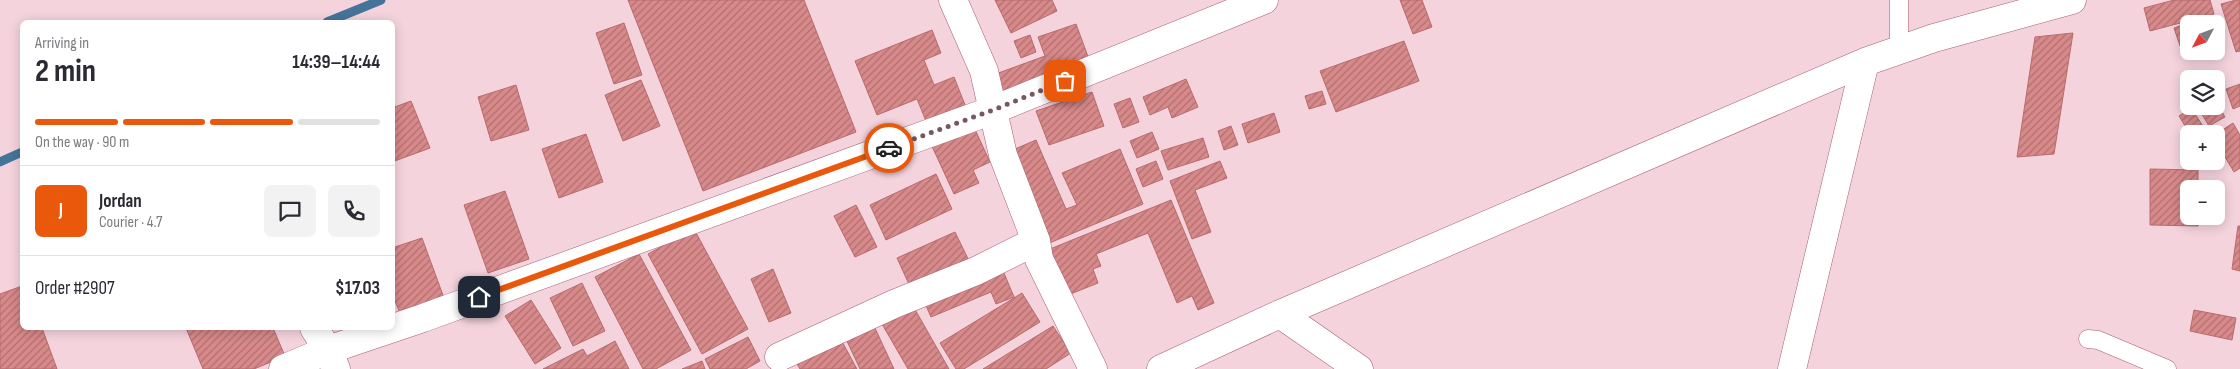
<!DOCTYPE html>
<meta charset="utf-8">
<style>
body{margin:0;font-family:"Sofia Sans Condensed",sans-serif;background:#f2f2f3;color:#2b2b33;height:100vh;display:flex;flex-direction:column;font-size:19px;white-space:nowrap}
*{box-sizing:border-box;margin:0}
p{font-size:16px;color:#7c7c81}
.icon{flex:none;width:28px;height:28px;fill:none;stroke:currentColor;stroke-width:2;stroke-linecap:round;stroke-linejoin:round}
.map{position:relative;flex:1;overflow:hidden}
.side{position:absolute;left:20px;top:20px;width:375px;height:310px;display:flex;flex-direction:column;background:#fff;border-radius:8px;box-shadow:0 2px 12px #0003}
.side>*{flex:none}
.needle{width:32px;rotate:229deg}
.buttons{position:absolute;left:2180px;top:15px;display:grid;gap:10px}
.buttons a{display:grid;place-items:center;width:45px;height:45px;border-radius:8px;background:#fff;box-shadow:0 2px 12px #0003;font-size:25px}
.pin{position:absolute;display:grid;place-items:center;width:42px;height:42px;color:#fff;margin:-21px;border-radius:10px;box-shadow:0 2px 8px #0006}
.courier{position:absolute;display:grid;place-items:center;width:50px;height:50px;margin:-25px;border:4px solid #ea580c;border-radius:50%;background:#fff;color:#222;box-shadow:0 1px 6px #0007}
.head em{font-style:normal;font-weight:700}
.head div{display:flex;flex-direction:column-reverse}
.head{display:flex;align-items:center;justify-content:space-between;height:85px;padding:0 15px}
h1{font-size:32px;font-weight:700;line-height:38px}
.bar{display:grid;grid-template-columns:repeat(4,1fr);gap:8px 5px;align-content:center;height:60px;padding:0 15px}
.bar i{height:6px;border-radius:4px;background:#e1e1e2}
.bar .on{background:#ea580c}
.bar p{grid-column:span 4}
.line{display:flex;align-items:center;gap:12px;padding:0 15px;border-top:1px solid #e1e1e2}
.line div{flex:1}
.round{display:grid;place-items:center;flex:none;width:52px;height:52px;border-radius:8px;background:#f2f2f3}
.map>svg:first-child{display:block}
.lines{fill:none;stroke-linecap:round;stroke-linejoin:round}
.stream{stroke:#45749a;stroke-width:9}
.building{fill:url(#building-hatch);stroke:#b76b6c}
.service-casing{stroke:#a75f78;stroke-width:19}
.minor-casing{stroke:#a75f78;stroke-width:29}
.service{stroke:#fff;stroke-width:18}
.minor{stroke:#fff;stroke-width:28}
.done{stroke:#775862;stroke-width:5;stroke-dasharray:0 9}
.route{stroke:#ea580c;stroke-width:6}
</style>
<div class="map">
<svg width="2240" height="369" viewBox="0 0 2240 369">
<defs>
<pattern id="building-hatch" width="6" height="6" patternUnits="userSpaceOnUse" patternTransform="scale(1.25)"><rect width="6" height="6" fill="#d8898a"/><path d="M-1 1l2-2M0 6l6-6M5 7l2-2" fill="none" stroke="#b06f70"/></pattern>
</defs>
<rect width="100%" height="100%" fill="#f5d3dd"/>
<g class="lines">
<path class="stream" d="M327,22L381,0
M0,162L22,152"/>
</g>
<path class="building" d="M628,0H804L856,132L703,191Z
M995,0H1052L1057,11L1011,33Z
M1400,0H1422L1432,27L1413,34Z
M2174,0H2210L2214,14L2150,31L2144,8Z
M2236,0H2240V51L2236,52L2221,4Z
M2207,16L2209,24H2189V43L2180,46L2174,28Z
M624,23L642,75L614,84L596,33Z
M1076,24L1090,62L1000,94L993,75L1045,56L1038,37Z
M932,30L941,53L924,60L934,85L954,77L965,105L926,121L917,99L877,115L855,61Z
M2073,33L2054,154L2017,157L2035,37Z
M1030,35L1036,52L1021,58L1014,41Z
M1404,41L1419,81L1336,112L1320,71Z
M1186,79L1198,107L1172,118L1168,107L1150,115L1143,97Z
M641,80L660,126L623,141L605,95Z
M2240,84V106L2233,109L2226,89Z
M516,85L529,130L491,141L478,97Z
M1322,91L1326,104L1309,109L1305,96Z
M1092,92L1104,126L1049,145L1036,111Z
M1130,98L1139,122L1123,128L1114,104Z
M411,101L430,148L392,162V108Z
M2216,101L2225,117L2209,126L2197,106H2216Z
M2191,108L2207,132L2203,134H2190L2179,116Z
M1274,113L1280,132L1248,143L1242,124Z
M972,123L990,162L973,170L979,183L954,194L930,142Z
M2233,123L2240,135V168L2234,172L2216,142V134Z
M1231,126L1238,145L1224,150L1218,131Z
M1152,132L1159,149L1137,158L1130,141Z
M586,134L603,182L559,198L542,149Z
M1203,138L1209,157L1168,170L1161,151Z
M1036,140L1066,209L1077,205L1062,173L1120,149L1143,204L1047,244L1008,152Z
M1156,161L1163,179L1143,187L1136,169Z
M1220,161L1227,178L1195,190L1211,232L1192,239L1170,181Z
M2150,169L2198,170V189H2189V216H2198V226L2150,225Z
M936,174L952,209L886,240L870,205Z
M505,191L529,259L488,273L464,205Z
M1171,200L1214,303L1198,310L1192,296L1177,303L1148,233L1096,254L1101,266L1093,269L1098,283L1068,295L1050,249Z
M856,205L877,247L855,257L834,216Z
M2238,226H2240V271L2232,269Z
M694,229L748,329L702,354L648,254Z
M955,232L972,267L913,293L897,258Z
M422,238L444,298L400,313L392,294V248Z
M639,254L691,350L656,369H643L595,277Z
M1001,266L1014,297L996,304L991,292L931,317L923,299Z
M773,269L791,313L769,322L751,279Z
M582,283L605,331L573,346L550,298Z
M22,286V328H42L57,369H0V294Z
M1022,293L1040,322L964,369H956L940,343Z
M531,300L561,348L535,364L505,316Z
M913,306L949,369H908L882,324Z
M2194,310L2236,318L2232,340L2190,331Z
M874,326L894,369H860L846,339Z
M1053,326L1071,353L1046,369H983Z
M186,328H273L285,356L254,369H203Z
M839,336L857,369H800L795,360Z
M748,337L760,361L746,369H710L705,359Z
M615,341L629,369H543L583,349L587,356Z
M702,361L705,369H682Z"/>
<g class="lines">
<g class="service-casing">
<path id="service" d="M1899,50V0
M2088,339L2098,340L2167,369"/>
</g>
<g class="minor-casing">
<path id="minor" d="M953,0L984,71L1003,155L1036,241L1039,259L1093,369
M1280,314L1359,369
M314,328L328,350L336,369
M779,357L894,304L976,271L1036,241
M283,369L328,350L423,318L993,110L1264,0
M1161,369L1280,314L1865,62L1934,38L2072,0
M1792,369L1865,62"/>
</g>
<use href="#service" class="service"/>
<use href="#minor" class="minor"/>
</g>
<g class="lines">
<path class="done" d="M889,148L993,110L1065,81"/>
<path class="route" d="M479,297L889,148"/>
</g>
</svg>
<div class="buttons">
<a><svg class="needle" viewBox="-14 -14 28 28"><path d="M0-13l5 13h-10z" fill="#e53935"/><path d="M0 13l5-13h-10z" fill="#7c7c81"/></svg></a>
<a><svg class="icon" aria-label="layers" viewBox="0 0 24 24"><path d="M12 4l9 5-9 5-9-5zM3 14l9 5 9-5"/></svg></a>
<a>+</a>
<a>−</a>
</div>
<div class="pin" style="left:1065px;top:81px;background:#ea580c"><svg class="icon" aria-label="bag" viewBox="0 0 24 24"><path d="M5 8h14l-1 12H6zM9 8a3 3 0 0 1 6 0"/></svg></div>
<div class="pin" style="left:479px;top:297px;background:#1f2937"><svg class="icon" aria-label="home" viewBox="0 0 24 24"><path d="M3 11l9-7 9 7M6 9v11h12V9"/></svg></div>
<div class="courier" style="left:889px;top:148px"><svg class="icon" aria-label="car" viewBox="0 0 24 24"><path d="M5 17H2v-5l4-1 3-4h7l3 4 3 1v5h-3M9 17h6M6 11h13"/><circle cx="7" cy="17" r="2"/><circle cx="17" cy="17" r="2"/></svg></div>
<section class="side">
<div class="head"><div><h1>2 min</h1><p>Arriving in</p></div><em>14:39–14:44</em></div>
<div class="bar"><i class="on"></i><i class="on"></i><i class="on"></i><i></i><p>On the way · 90 m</p></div>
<div class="line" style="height:90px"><b class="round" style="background:#ea580c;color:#fff">J</b><div><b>Jordan</b><p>Courier · 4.7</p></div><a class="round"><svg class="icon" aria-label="chat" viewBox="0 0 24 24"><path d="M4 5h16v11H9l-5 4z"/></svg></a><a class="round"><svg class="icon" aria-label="phone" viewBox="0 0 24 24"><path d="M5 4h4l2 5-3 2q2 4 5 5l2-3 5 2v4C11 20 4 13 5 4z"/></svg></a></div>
<div class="line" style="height:65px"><div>Order #2907</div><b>$17.03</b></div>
</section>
</div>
